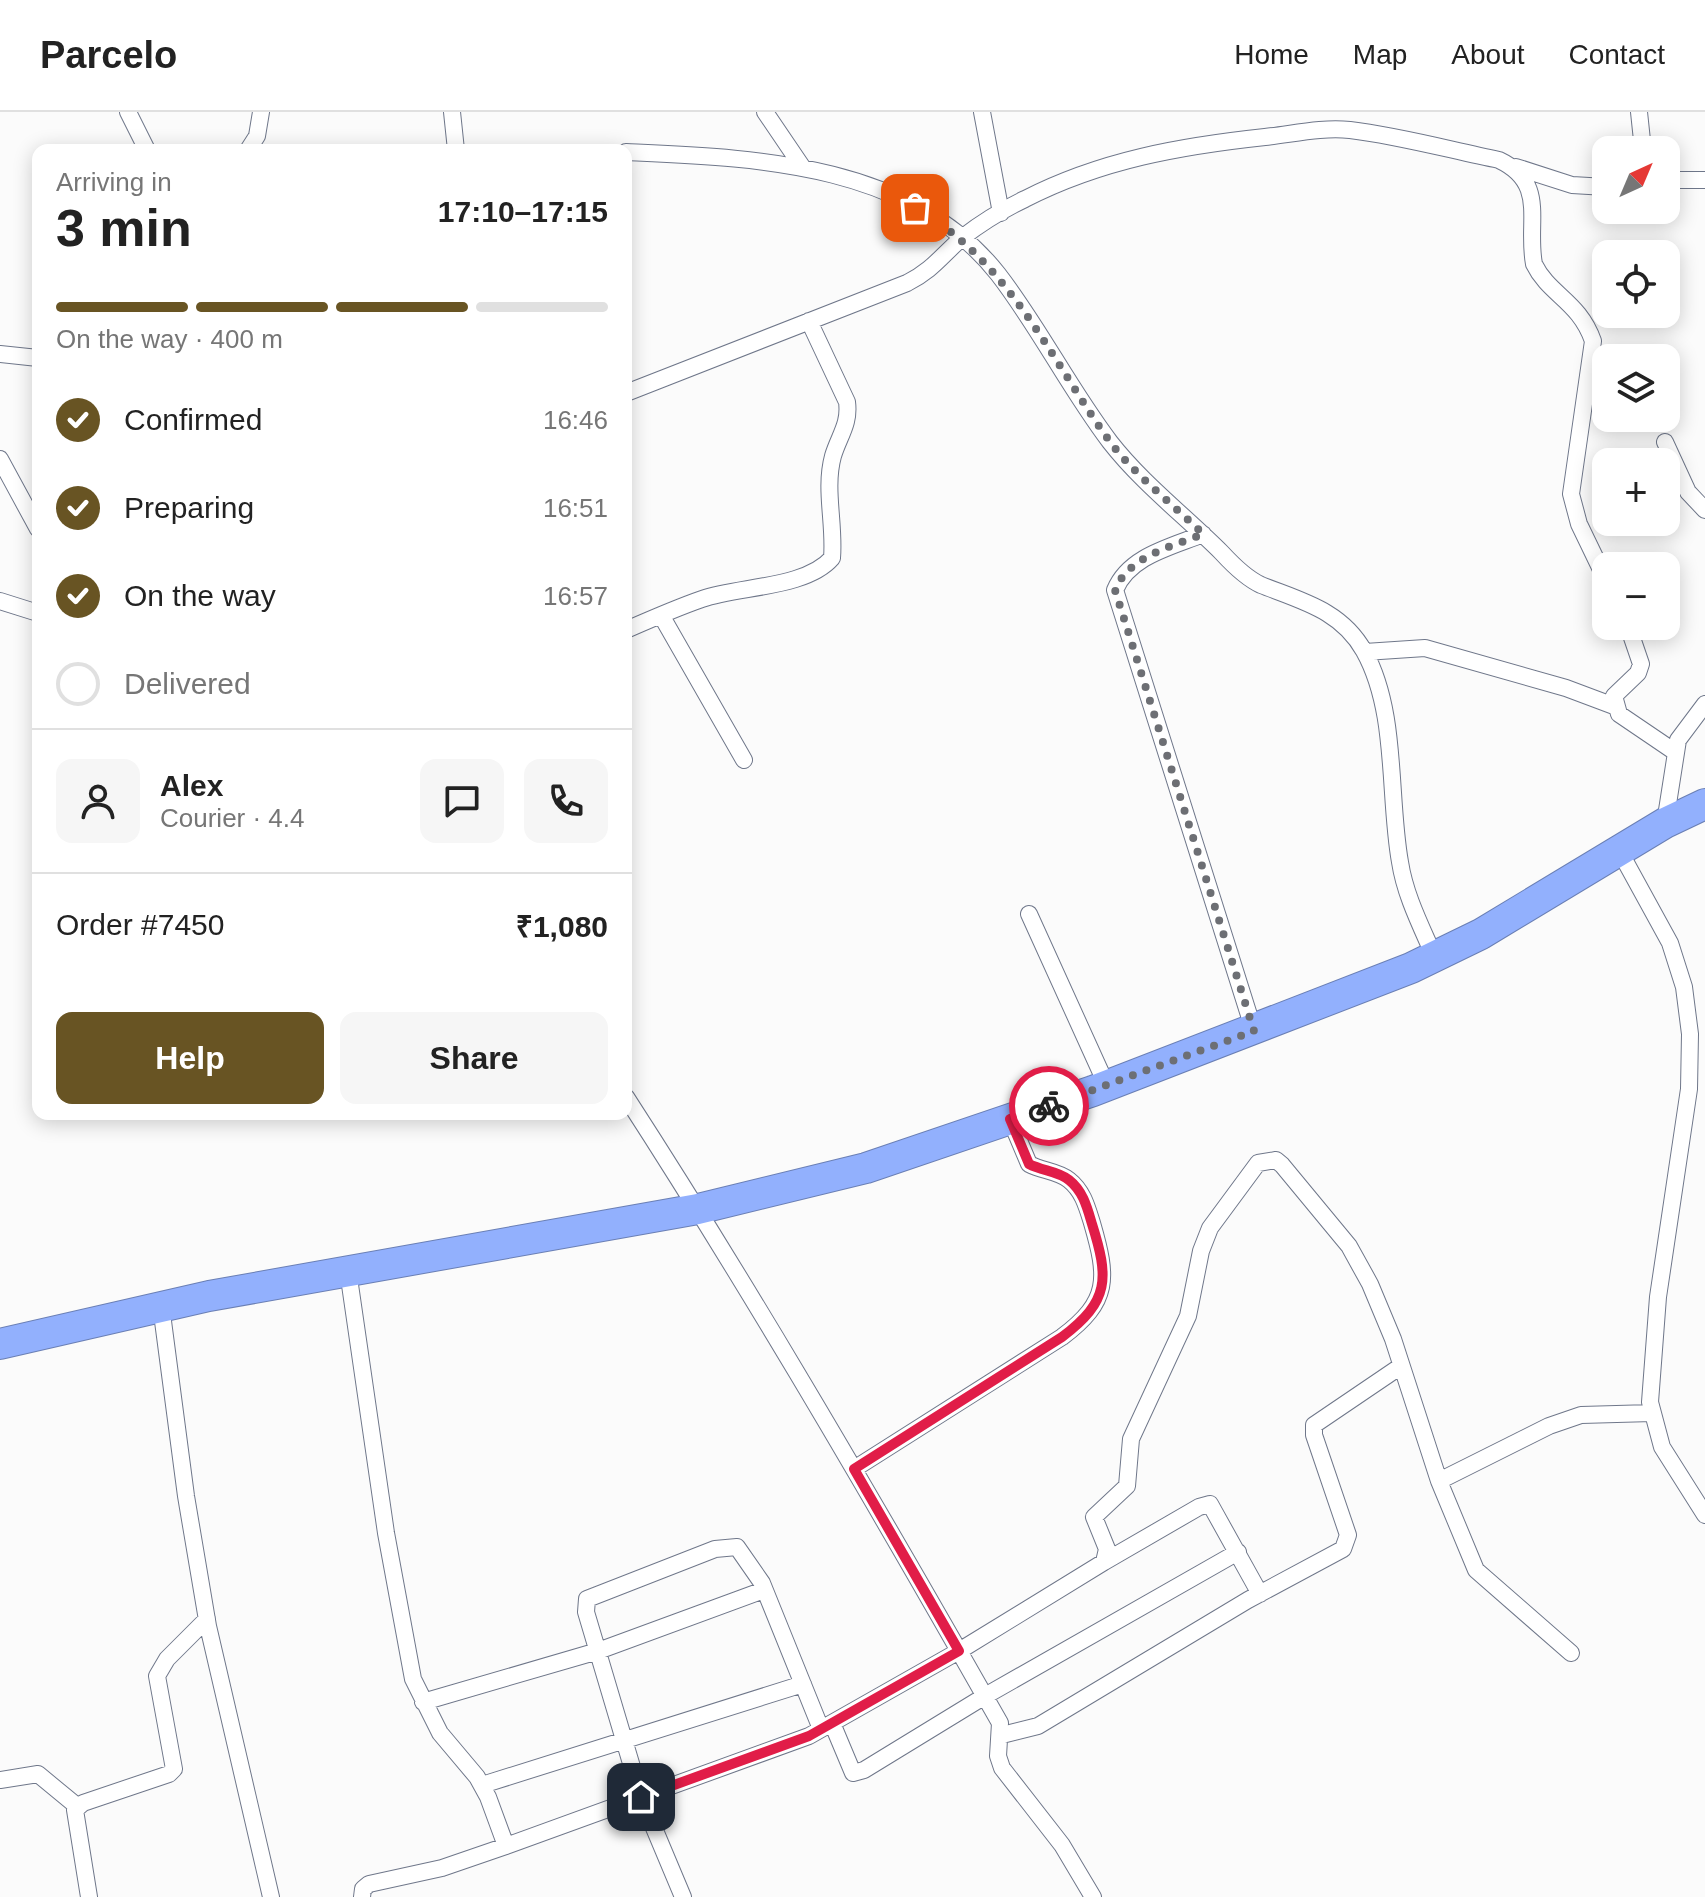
<!DOCTYPE html>
<meta charset="utf-8">
<style>
body{margin:0;font-family:Helvetica,sans-serif;background:#f6f6f6;color:#222;height:100vh;display:flex;flex-direction:column;font-size:30px;white-space:nowrap}
*{box-sizing:border-box;margin:0}
p{font-size:26px;color:#767676}
.icon{flex:none;width:44px;height:44px;fill:none;stroke:currentColor;stroke-width:2;stroke-linecap:round;stroke-linejoin:round}
.map{position:relative;flex:1;overflow:hidden}
.details{position:absolute;left:32px;top:32px;width:600px;height:976px;display:flex;flex-direction:column;background:#fff;border-radius:16px;box-shadow:0 4px 20px #0003}
.details>*{flex:none}
.needle{width:52px;rotate:44deg}
.buttons{position:absolute;left:1592px;top:24px;display:grid;gap:16px}
.buttons a{display:grid;place-items:center;width:88px;height:88px;border-radius:16px;background:#fff;box-shadow:0 4px 20px #0003;font-size:40px}
.pin{position:absolute;display:grid;place-items:center;width:68px;height:68px;color:#fff;margin:-34px;border-radius:16px;box-shadow:0 4px 12px #0006}
.courier{position:absolute;display:grid;place-items:center;width:80px;height:80px;margin:-40px;border:6px solid #e11d48;border-radius:50%;background:#fff;color:#222;box-shadow:0 2px 10px #0007}
.head em{font-style:normal;font-weight:800}
.head div{display:flex;flex-direction:column-reverse}
.head{display:flex;align-items:center;justify-content:space-between;height:136px;padding:0 24px}
h1{font-size:52px;font-weight:800;line-height:60px}
.bar{display:grid;grid-template-columns:repeat(4,1fr);gap:12px 8px;align-content:center;height:96px;padding:0 24px}
.bar i{height:10px;border-radius:6px;background:#e0e0e0}
.bar .on{background:#685423}
.bar p{grid-column:span 4}
.line{display:flex;align-items:center;gap:20px;padding:0 24px;border-top:2px solid #e0e0e0}
.line div{flex:1}
.round{display:grid;place-items:center;flex:none;width:84px;height:84px;border-radius:16px;background:#f6f6f6}
ol{padding:0 24px;list-style:none}
li{display:flex;align-items:center;gap:24px;height:88px}
li p{margin-inline-start:auto}
li .icon{padding:8px;border-radius:50%;background:#685423;color:#fff;stroke-width:4}
li:last-child{color:#767676}
li i{width:44px;height:44px;border:4px solid #e0e0e0;border-radius:50%}
.button{display:flex;gap:16px;margin-top:auto;padding:16px 24px}
.button a{flex:1;height:92px;border-radius:16px;background:#685423;color:#fff;font-size:32px;font-weight:800;line-height:92px;text-align:center}
.button a+a{background:#f6f6f6;color:#222}
header{display:flex;align-items:center;gap:48px;box-sizing:border-box;height:112px;padding:0 40px;background:#fff;border-bottom:2px solid #e0e0e0}
header strong{font-size:38px}
nav{display:flex;gap:44px;margin-inline-start:auto;font-size:28px}
.map>svg:first-child{display:block}
.lines{fill:none;stroke-linecap:round;stroke-linejoin:round}
.street-casing{stroke:#6f778a;stroke-width:18}
.highway-casing{stroke:#6a7fb4;stroke-width:32}
.street{stroke:#fff;stroke-width:16}
.highway{stroke:#92b0fd;stroke-width:30}
.done{stroke:#6d6f74;stroke-width:8;stroke-dasharray:0 14.4}
.route{stroke:#e11d48;stroke-width:10}
</style>
<header>
<strong>Parcelo</strong>
<nav><a>Home</a><a>Map</a><a>About</a><a>Contact</a></nav>
</header>
<div class="map">
<svg width="1705" height="1785" viewBox="0 0 1705 1785">
<rect width="100%" height="100%" fill="#fbfbfb"/>
<g class="lines">
<g class="street-casing">
<path id="street" d="M128,0L147,38
M452,0L456,38
M765,0L803,56
M982,0L1001,101
M1639,0L1643,38
M248,38L257,24L261,0
M626,40C754,46 910,50 998,162C1039,215 1069,276 1110,330C1142,371 1185,404 1222,441C1233,453 1246,466 1261,473C1301,489 1341,498 1364,539C1398,600 1388,683 1400,750C1405,783 1421,814 1434,844
M1516,55L1572,73L1606,75
M1666,68H1705
M0,242L38,246
M626,281L907,171C933,158 942,143 963,125C981,111 1004,97 1025,87C1101,48 1181,34 1265,25C1293,22 1322,15 1350,18C1400,24 1450,38 1499,48C1548,71 1526,110 1534,152C1549,183 1579,189 1593,229L1571,382L1579,412L1606,468
M1665,330L1688,380L1705,398
M0,347L38,417
M1203,422C1171,435 1129,444 1115,478L1254,919
M0,489L38,501
M661,503L744,648
M1628,514L1641,552L1638,561L1614,584L1619,602L1675,640
M626,518C651,507 676,496 702,487C740,474 806,476 832,446C835,412 824,377 833,344C839,324 850,312 847,290L809,209
M1365,540L1425,536L1566,576L1614,594
M1665,711L1678,628L1705,592
M1619,738L1670,831L1684,875L1690,922L1689,977L1658,1185L1650,1290L1662,1335L1705,1403
M1029,802L1107,974
M348,1159L386,1421L413,1567L440,1621L477,1665L488,1685L506,1734
M161,1194L186,1384L208,1514L271,1785
M854,1357L1062,1225C1110,1189 1108,1166 1092,1111C1087,1095 1083,1079 1069,1068C1058,1059 1042,1059 1029,1052L1010,1007
M1104,1450L1199,1395L1210,1392L1260,1482
M1571,1541L1476,1458L1439,1369L1549,1314L1581,1303L1652,1301
M423,1590L598,1539L764,1478
M832,1611L853,1661L864,1658L985,1584L1238,1440
M1002,1623L1038,1614L1248,1488L1343,1437L1348,1423L1314,1323V1313L1401,1254
M0,1668L38,1662L78,1695
M482,1673L803,1572
M89,1785L75,1698L83,1691L169,1662L174,1657L157,1564L167,1547L207,1507
M362,1785L363,1777L369,1772L442,1756L506,1734L809,1624L959,1539C852,1352 743,1166 626,985
M683,1785L641,1685L586,1500L587,1487L715,1437L737,1435L762,1471L821,1617
M1093,1785L1062,1733L1002,1656L998,1644L1000,1611L959,1539L1104,1450L1107,1437L1094,1405L1127,1374L1131,1327L1188,1204L1201,1139L1210,1116L1258,1051L1276,1048L1282,1053L1349,1134L1370,1172L1393,1227L1439,1369"/>
</g>
<g class="highway-casing">
<path id="highway" d="M0,1232L209,1184L698,1097L866,1056L1093,979L1411,856L1481,822L1665,711L1705,692"/>
</g>
<use href="#street" class="street"/>
<use href="#highway" class="highway"/>
</g>
<g class="lines">
<path class="done" d="M915,96C1008,148 1049,244 1108,327C1134,363 1172,391 1203,422C1171,435 1129,444 1115,478L1254,919L1049,994"/>
<path class="route" d="M641,1685L809,1624L959,1539L854,1357L1062,1225C1110,1189 1109,1166 1092,1112C1087,1095 1083,1079 1069,1068C1058,1059 1042,1059 1029,1052L1010,1007L1049,994"/>
</g>
</svg>
<div class="buttons">
<a><svg class="needle" viewBox="-14 -14 28 28"><path d="M0-13l5 13h-10z" fill="#e53935"/><path d="M0 13l5-13h-10z" fill="#767676"/></svg></a>
<a><svg class="icon" aria-label="locate" viewBox="0 0 24 24"><circle cx="12" cy="12" r="6"/><path d="M12 2v4M12 18v4M2 12h4M18 12h4"/></svg></a>
<a><svg class="icon" aria-label="layers" viewBox="0 0 24 24"><path d="M12 4l9 5-9 5-9-5zM3 14l9 5 9-5"/></svg></a>
<a>+</a>
<a>−</a>
</div>
<div class="pin" style="left:915px;top:96px;background:#ea580c"><svg class="icon" aria-label="bag" viewBox="0 0 24 24"><path d="M5 8h14l-1 12H6zM9 8a3 3 0 0 1 6 0"/></svg></div>
<div class="pin" style="left:641px;top:1685px;background:#1f2937"><svg class="icon" aria-label="home" viewBox="0 0 24 24"><path d="M3 11l9-7 9 7M6 9v11h12V9"/></svg></div>
<div class="courier" style="left:1049px;top:994px"><svg class="icon" aria-label="bike" viewBox="0 0 24 24"><circle cx="6" cy="16" r="4"/><circle cx="18" cy="16" r="4"/><path d="M6 16l4-8h5l3 8M10 8l3 8H6M13 5h3"/></svg></div>
<section class="details">
<div class="head"><div><h1>3 min</h1><p>Arriving in</p></div><em>17:10–17:15</em></div>
<div class="bar"><i class="on"></i><i class="on"></i><i class="on"></i><i></i><p>On the way · 400 m</p></div>
<ol>
<li><svg class="icon" aria-label="check" viewBox="0 0 24 24"><path d="M5 12l5 5 9-10"/></svg>Confirmed<p>16:46</p></li>
<li><svg class="icon" aria-label="check" viewBox="0 0 24 24"><path d="M5 12l5 5 9-10"/></svg>Preparing<p>16:51</p></li>
<li><svg class="icon" aria-label="check" viewBox="0 0 24 24"><path d="M5 12l5 5 9-10"/></svg>On the way<p>16:57</p></li>
<li><i></i>Delivered</li>
</ol>
<div class="line" style="height:144px"><a class="round"><svg class="icon" aria-label="person" viewBox="0 0 24 24"><circle cx="12" cy="8" r="4"/><path d="M4 21q1-7 8-7t8 7"/></svg></a><div><b>Alex</b><p>Courier · 4.4</p></div><a class="round"><svg class="icon" aria-label="chat" viewBox="0 0 24 24"><path d="M4 5h16v11H9l-5 4z"/></svg></a><a class="round"><svg class="icon" aria-label="phone" viewBox="0 0 24 24"><path d="M5 4h4l2 5-3 2q2 4 5 5l2-3 5 2v4C11 20 4 13 5 4z"/></svg></a></div>
<div class="line" style="height:104px"><div>Order #7450</div><b>₹1,080</b></div>
<div class="button"><a>Help</a><a>Share</a></div>
</section>
</div>
